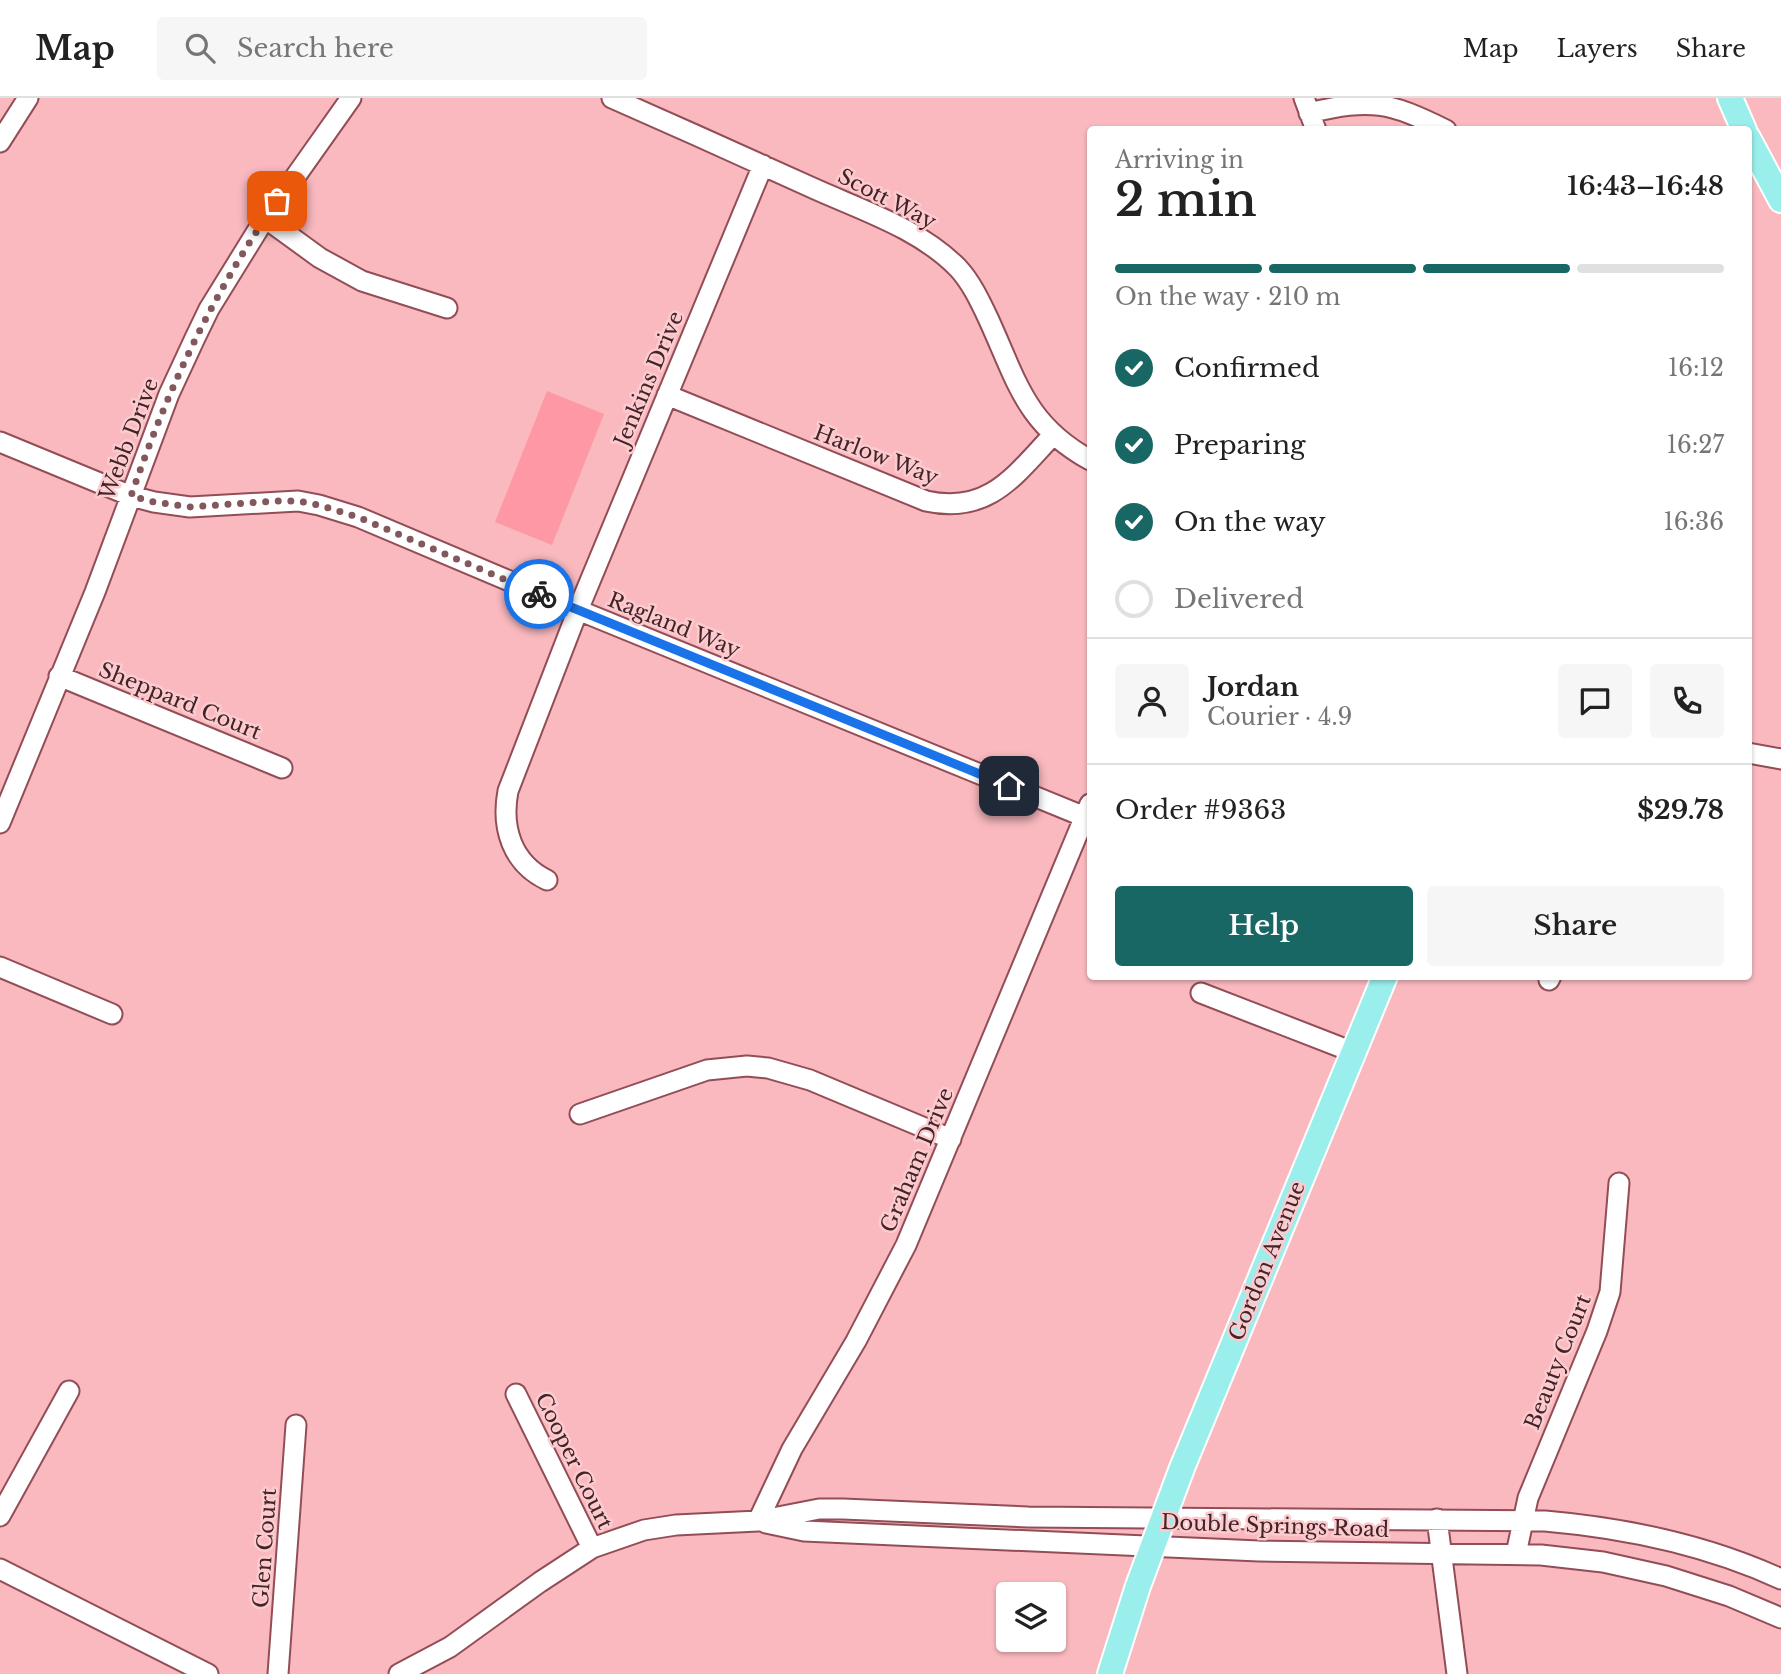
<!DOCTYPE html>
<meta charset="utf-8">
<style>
body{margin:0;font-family:"Libre Baskerville",serif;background:#f6f6f6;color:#222;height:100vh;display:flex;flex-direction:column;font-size:26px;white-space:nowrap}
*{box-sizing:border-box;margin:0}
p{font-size:23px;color:#767676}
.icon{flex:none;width:38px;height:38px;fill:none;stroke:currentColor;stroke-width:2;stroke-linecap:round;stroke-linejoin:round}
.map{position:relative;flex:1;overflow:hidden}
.sheet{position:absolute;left:1087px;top:28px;width:665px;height:854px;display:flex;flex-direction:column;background:#fff;border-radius:7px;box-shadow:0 2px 5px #0004}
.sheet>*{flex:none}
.buttons{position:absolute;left:996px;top:1484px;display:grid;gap:14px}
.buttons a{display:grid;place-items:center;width:70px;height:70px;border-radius:7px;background:#fff;box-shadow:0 2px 5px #0004;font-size:35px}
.pin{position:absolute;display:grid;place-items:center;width:60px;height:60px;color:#fff;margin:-30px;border-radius:14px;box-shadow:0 4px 10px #0006}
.courier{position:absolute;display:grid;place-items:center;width:70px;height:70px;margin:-35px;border:5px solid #1a73e8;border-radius:50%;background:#fff;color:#222;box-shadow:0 2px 9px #0007}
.head em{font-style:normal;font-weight:600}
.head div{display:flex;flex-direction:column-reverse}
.head{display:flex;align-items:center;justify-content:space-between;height:119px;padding:0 28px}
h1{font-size:46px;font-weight:600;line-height:52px}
.bar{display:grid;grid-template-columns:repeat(4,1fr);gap:10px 7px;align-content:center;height:84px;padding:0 28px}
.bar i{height:9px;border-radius:5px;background:#e0e0e0}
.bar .on{background:#196765}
.bar p{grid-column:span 4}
.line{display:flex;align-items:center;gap:18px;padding:0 28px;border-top:2px solid #e0e0e0}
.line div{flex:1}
.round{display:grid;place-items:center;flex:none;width:74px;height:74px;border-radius:7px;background:#f6f6f6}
ol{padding:0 28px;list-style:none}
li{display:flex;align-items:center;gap:21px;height:77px}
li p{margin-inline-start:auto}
li .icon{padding:7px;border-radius:50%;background:#196765;color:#fff;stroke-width:4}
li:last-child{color:#767676}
li i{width:38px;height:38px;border:4px solid #e0e0e0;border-radius:50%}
.action{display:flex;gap:14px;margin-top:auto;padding:14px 28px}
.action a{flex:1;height:80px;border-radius:7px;background:#196765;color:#fff;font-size:28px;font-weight:600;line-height:80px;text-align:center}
.action a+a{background:#f6f6f6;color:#222}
header{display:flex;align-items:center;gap:42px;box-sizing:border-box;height:98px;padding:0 35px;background:#fff;border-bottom:2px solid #e0e0e0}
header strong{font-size:33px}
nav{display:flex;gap:38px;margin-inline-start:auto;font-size:24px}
.search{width:490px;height:63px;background:#f6f6f6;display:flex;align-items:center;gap:18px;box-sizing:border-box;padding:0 24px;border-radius:7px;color:#767676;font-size:26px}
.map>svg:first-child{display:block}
.green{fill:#fd98a4}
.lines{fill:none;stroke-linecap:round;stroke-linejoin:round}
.minor-casing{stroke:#924d56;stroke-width:23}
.major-casing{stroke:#fff;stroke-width:28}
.minor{stroke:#fff;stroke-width:19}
.major{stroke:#9aeeeb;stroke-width:24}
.done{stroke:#82585c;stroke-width:7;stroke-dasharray:0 12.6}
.route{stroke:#1a73e8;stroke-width:9}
.labels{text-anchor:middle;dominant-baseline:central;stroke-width:5;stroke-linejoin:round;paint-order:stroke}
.street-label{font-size:21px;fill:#422327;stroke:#fccbcf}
</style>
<header>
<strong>Map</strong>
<div class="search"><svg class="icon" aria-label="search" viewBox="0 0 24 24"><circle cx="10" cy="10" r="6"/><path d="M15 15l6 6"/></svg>Search here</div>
<nav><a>Map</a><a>Layers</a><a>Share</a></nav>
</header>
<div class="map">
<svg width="1781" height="1576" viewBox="0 0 1781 1576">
<rect width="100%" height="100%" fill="#f9b9bf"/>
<path class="green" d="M547,293L604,316L552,447L495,424Z"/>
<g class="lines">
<g class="minor-casing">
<path id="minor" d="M612,0C680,30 747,60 815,91C864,113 920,131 958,170C971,184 980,203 988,220C1017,283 1025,326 1090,362
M1304,0L1316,32
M1309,15C1372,0 1389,4 1446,32
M0,44L28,0
M265,120L320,160L362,183L447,210
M667,297L926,403C989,417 1015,377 1053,337
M0,344L131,398L154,404L190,409L298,403L319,407L358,419L578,512L1085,719
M59,578L282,670
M1748,655L1781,661
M0,725L95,494L169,296L195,240L209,211L259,130L351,0
M547,782C512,765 501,730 508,693L578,512L763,67
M0,869L112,916
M1549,882L1551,878
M1201,895L1353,954
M580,1016L707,972L747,968L768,970L810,982L951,1041
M516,1296L592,1450
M0,1418L69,1293
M1437,1421L1457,1576
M758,1423L792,1351L856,1243L906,1147L1090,706
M766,1425L804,1433L1259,1453L1541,1457L1603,1464L1666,1478L1729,1498L1781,1520
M1516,1456L1528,1400L1597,1233L1610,1194L1619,1085
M0,1471L208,1576
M278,1576L296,1327
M399,1576L450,1549L540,1484L592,1450L644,1432L676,1427L758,1423L819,1411H843L1028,1419L1545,1423C1626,1430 1707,1447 1781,1481"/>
</g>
<g class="major-casing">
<path id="major" d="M1730,0L1744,32
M1748,40L1781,102
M1110,1576L1138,1488L1182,1370L1385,878"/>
</g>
<use href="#minor" class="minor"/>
<use href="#major" class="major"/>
</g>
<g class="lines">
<path class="done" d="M277,103C212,197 168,290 131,398L154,404L190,409L276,403H298L319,407L358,419L539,496"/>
<path class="route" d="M539,496L1009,688"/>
</g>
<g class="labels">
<g class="street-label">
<text transform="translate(887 101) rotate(27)">Scott Way</text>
<text transform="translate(649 281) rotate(-67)">Jenkins Drive</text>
<text transform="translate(129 341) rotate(-69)">Webb Drive</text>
<text transform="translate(876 357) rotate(21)">Harlow Way</text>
<text transform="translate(674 527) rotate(22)">Ragland Way</text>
<text transform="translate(180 603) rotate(22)">Sheppard Court</text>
<text transform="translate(917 1062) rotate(-67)">Graham Drive</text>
<text transform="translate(1267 1163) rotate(-68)">Gordon Avenue</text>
<text transform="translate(1558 1264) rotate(-68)">Beauty Court</text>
<text transform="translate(574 1363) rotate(64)">Cooper Court</text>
<text transform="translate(1275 1428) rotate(2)">Double Springs Road</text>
<text transform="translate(265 1450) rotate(-86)">Glen Court</text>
</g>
</g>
</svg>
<div class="buttons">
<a><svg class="icon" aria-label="layers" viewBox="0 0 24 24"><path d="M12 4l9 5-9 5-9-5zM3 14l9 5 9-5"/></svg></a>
</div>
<div class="pin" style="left:277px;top:103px;background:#ea580c"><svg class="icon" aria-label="bag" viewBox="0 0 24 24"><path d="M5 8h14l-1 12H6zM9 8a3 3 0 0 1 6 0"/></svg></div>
<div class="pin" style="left:1009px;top:688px;background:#1f2937"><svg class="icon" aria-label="home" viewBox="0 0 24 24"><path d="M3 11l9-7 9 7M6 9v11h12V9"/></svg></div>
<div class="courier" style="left:539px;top:496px"><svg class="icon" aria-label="bike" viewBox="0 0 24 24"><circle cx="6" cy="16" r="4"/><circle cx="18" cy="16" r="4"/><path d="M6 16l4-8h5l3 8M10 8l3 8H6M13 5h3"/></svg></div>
<section class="sheet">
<div class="head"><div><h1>2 min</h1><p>Arriving in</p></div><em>16:43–16:48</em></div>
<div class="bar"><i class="on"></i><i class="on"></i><i class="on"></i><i></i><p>On the way · 210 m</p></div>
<ol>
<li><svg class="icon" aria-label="check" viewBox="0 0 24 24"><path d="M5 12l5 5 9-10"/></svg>Confirmed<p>16:12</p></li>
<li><svg class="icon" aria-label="check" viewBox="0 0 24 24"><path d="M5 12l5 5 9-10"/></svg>Preparing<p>16:27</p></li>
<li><svg class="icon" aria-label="check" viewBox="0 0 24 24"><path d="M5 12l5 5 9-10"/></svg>On the way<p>16:36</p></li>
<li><i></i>Delivered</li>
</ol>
<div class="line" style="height:126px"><a class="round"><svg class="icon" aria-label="person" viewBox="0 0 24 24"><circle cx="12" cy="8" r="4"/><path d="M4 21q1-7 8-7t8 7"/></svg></a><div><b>Jordan</b><p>Courier · 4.9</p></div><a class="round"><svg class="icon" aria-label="chat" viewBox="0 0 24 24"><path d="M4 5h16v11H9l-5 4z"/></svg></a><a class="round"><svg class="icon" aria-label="phone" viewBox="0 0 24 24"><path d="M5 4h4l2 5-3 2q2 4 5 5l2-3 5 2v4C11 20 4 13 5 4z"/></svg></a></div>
<div class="line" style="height:91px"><div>Order #9363</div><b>$29.78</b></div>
<div class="action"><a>Help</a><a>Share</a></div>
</section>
</div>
